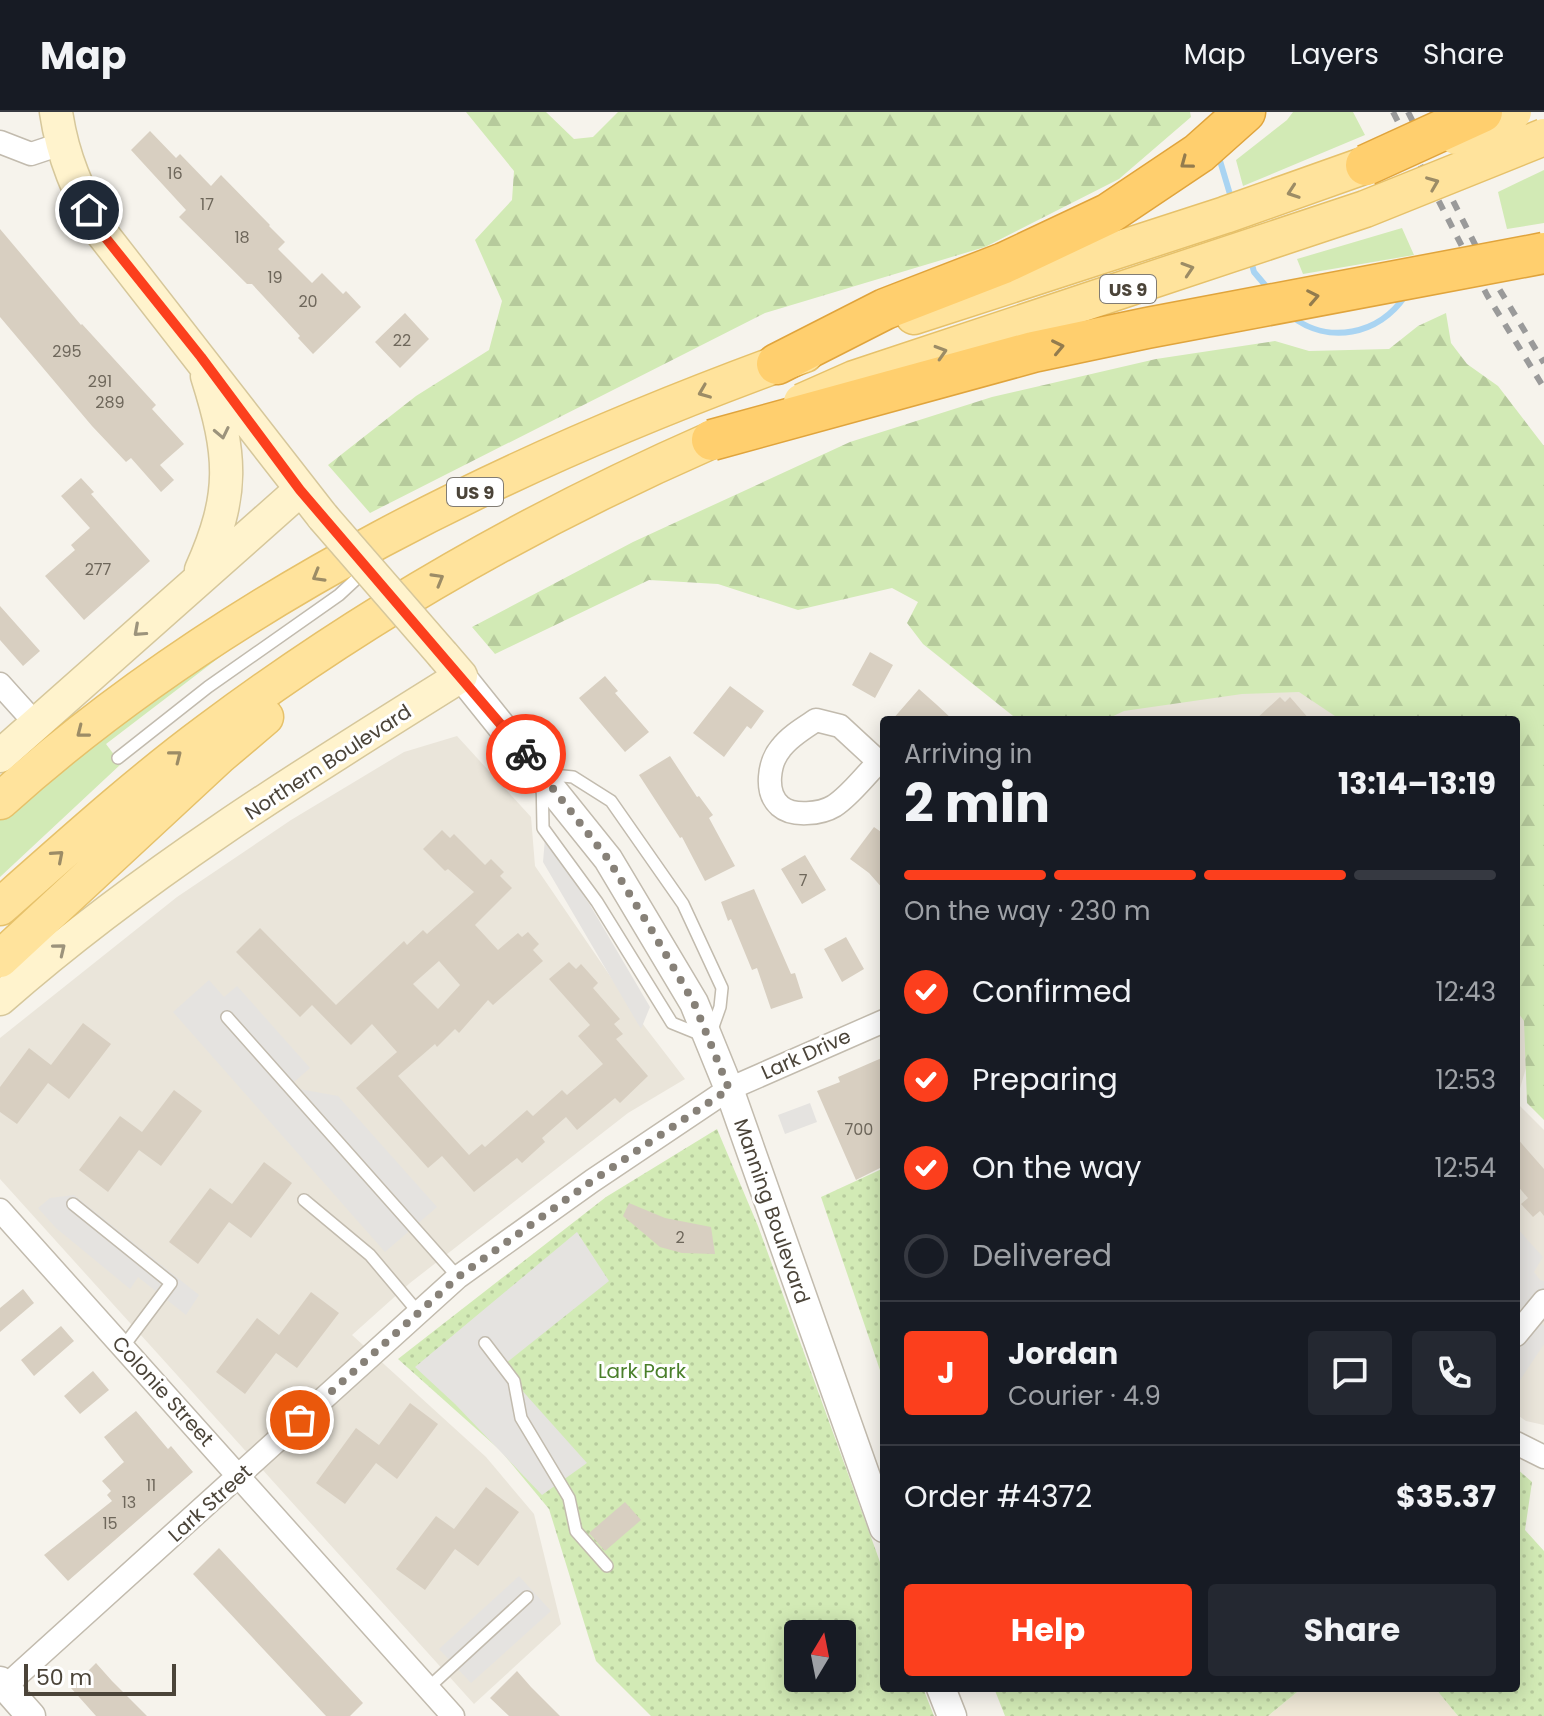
<!DOCTYPE html>
<meta charset="utf-8">
<style>
body{margin:0;font-family:Poppins,sans-serif;background:#242831;color:#f1f3f6;height:100vh;display:flex;flex-direction:column;font-size:30px;white-space:nowrap}
*{box-sizing:border-box;margin:0}
p{font-size:26px;color:#9ea1a6}
.icon{flex:none;width:44px;height:44px;fill:none;stroke:currentColor;stroke-width:2;stroke-linecap:round;stroke-linejoin:round}
.map{position:relative;flex:1;overflow:hidden}
.drawer{position:absolute;left:880px;top:604px;width:640px;height:976px;display:flex;flex-direction:column;background:#171b24;border-radius:8px;box-shadow:0 4px 20px #0003}
.drawer>*{flex:none}
.needle{width:52px;rotate:10deg}
.buttons{position:absolute;left:784px;top:1508px;display:grid;gap:16px}
.buttons a{display:grid;place-items:center;width:72px;height:72px;border-radius:8px;background:#171b24;box-shadow:0 4px 20px #0003;font-size:40px}
.scale{position:absolute;left:24px;bottom:20px;width:152px;box-sizing:border-box;padding-left:8px;border:4px solid #4b4439;border-top:0;font-size:22px;line-height:28px;white-space:nowrap;color:#4b4439;-webkit-text-stroke:6px #fff;paint-order:stroke}
.pin{position:absolute;display:grid;place-items:center;width:68px;height:68px;color:#fff;margin:-34px;border:4px solid #fff;border-radius:50%;box-shadow:0 2px 8px #0007}
.courier{position:absolute;display:grid;place-items:center;width:80px;height:80px;margin:-40px;border:6px solid #fc3f1d;border-radius:50%;background:#fff;color:#222;box-shadow:0 2px 10px #0007}
.overview em{font-style:normal;font-weight:700}
.overview div{display:flex;flex-direction:column-reverse}
.overview{display:flex;align-items:center;justify-content:space-between;height:136px;padding:0 24px}
h1{font-size:52px;font-weight:700;line-height:60px}
.bar{display:grid;grid-template-columns:repeat(4,1fr);gap:12px 8px;align-content:center;height:96px;padding:0 24px}
.bar i{height:10px;border-radius:6px;background:#363941}
.bar .current{background:#fc3f1d}
.bar p{grid-column:span 4}
.line{display:flex;align-items:center;gap:20px;padding:0 24px;border-top:2px solid #363941}
.line div{flex:1}
.round{display:grid;place-items:center;flex:none;width:84px;height:84px;border-radius:8px;background:#242831}
ol{padding:0 24px;list-style:none}
li{display:flex;align-items:center;gap:24px;height:88px}
li p{margin-inline-start:auto}
li .icon{padding:8px;border-radius:50%;background:#fc3f1d;color:#fff;stroke-width:4}
li:last-child{color:#9ea1a6}
li i{width:44px;height:44px;border:4px solid #363941;border-radius:50%}
.primary-button{display:flex;gap:16px;margin-top:auto;padding:16px 24px}
.primary-button a{flex:1;height:92px;border-radius:8px;background:#fc3f1d;color:#fff;font-size:32px;font-weight:700;line-height:92px;text-align:center}
.primary-button a+a{background:#242831;color:#f1f3f6}
header{display:flex;align-items:center;gap:48px;box-sizing:border-box;height:112px;padding:0 40px;background:#171b24;border-bottom:2px solid #363941}
header strong{font-size:38px}
nav{display:flex;gap:44px;margin-inline-start:auto;font-size:28px}
.map>svg:first-child{display:block}
.residential{fill:#eae5da}
.education{fill:#efe8d6}
.green{fill:#d2eab5}
.forest{fill:url(#forest-firs)}
.park{fill:url(#park-dots);fill-rule:evenodd}
.parking{fill:#e5e3e0}
.lines{fill:none;stroke-linecap:round;stroke-linejoin:round}
.stream{stroke:#a9d4f2;stroke-width:6}
.building{fill:#d8cfc1;fill-rule:evenodd}
.service-casing{stroke:#c2bbae;stroke-width:14}
.minor-casing{stroke:#c2bbae;stroke-width:25}
.tertiary-casing{stroke:#c2bbae;stroke-width:31}
.secondary-casing{stroke:#d6c79b;stroke-width:35}
.primary-casing{stroke:#e6c16a;stroke-width:39}
.motorway-casing{stroke:#e0a43c;stroke-width:43}
.service{stroke:#fff;stroke-width:11}
.minor{stroke:#fff;stroke-width:22}
.tertiary{stroke:#fff;stroke-width:28}
.secondary{stroke:#fff3cd;stroke-width:32}
.primary{stroke:#ffe39c;stroke-width:36}
.motorway{stroke:#ffcf6e;stroke-width:40}
.rail{stroke:#9a9a9a;stroke-width:6;stroke-dasharray:10 10;stroke-linecap:butt}
.secondary-bridge-casing{stroke:#d6c79b;stroke-width:35;stroke-linecap:butt}
.primary-bridge-casing{stroke:#e6c16a;stroke-width:39;stroke-linecap:butt}
.motorway-bridge-casing{stroke:#e0a43c;stroke-width:43;stroke-linecap:butt}
.secondary-bridge{stroke:#fff3cd;stroke-width:32}
.primary-bridge{stroke:#ffe39c;stroke-width:36}
.motorway-bridge{stroke:#ffcf6e;stroke-width:40}
.oneway{stroke:#937c4e}
.oneway2{stroke:#9c8c66}
.oneway3{stroke:#9c937c}
.done{stroke:#878178;stroke-width:8;stroke-dasharray:0 14.4}
.route{stroke:#fc3f1d;stroke-width:10}
.labels{text-anchor:middle;dominant-baseline:central;stroke-width:6;stroke-linejoin:round;paint-order:stroke}
.number-label{font-size:16px;fill:#6e675b}
.shield{fill:#fff;stroke:#817c74;stroke-width:2}
.shield-label{font-size:18px;font-weight:bold;fill:#4b4439}
.street-label{font-size:20px;fill:#4b4439;stroke:#fff}
.park-label{font-size:20px;fill:#4a7f2a;stroke:#fff}
</style>
<header>
<strong>Map</strong>
<nav><a>Map</a><a>Layers</a><a>Share</a></nav>
</header>
<div class="map">
<svg width="1544" height="1604" viewBox="0 0 1544 1604">
<defs>
<pattern id="forest-firs" width="22" height="20" patternUnits="userSpaceOnUse" patternTransform="scale(2)"><rect width="22" height="20" fill="#d2eab5"/><path d="M5 1l3.5 6h-7zM16 11l3.5 6h-7z" fill="#b6ca9c"/></pattern>
<pattern id="park-dots" width="8" height="8" patternUnits="userSpaceOnUse" patternTransform="scale(2)"><rect width="8" height="8" fill="#d2eab5"/><path d="M2 2h.1M6 6h.1" fill="none" stroke="#b6ca9c" stroke-width="1.8" stroke-linecap="round"/></pattern>
</defs>
<rect width="100%" height="100%" fill="#f6f3ec"/>
<path class="residential" d="M1298,568L1368,608H1051Z
M457,624L531,705L535,754L645,915L685,967L628,1001L410,1171L352,1223L486,1345L534,1402L561,1512L474,1592L0,1067V926L177,785L291,708L404,640Z
M1516,868L1543,898L1516,990L1544,1018V1313L1526,1309L1516,1302Z"/>
<path class="education" d="M1302,1576H1435L1458,1604H1268Z"/>
<path class="green" d="M1293,0H1353L1365,23L1243,74L1236,48L1287,8Z
M1544,58V111L1507,117L1498,80Z
M1402,116L1414,143L1303,162L1297,147Z
M255,518L106,632L121,652L0,765V708L78,638Z"/>
<path class="forest" d="M466,0H546L574,27L593,25L618,0H1190L1191,5L1119,67L985,135L765,201L370,401L328,353L416,284L489,238L502,189L475,128L512,88L514,59Z
M1446,201L1451,231L1467,252L1498,274L1544,334V1008L1527,991L1524,909L1516,898V608H1341L1299,580L1242,582L1124,599L1105,608H1018L923,532L907,511L918,490L892,476L798,498L718,472L649,468L495,542L472,515L633,430L850,330L992,285L1156,247L1275,229L1309,239L1389,237L1418,214Z"/>
<path class="park" d="M717,1017L758,1114L884,1461V1576H923L934,1604H651L596,1549L549,1397L501,1339L398,1247L606,1085ZM798,1522H842V1566H798Z
M884,1056V1270L821,1085Z
M1516,1356L1532,1370L1525,1418L1544,1439V1604H1458L1435,1576H1516Z
M994,1576H1302L1268,1604H1005Z"/>
<path class="parking" d="M545,726L590,793L650,895L641,917L543,750Z
M209,868L224,885L237,874L310,956L294,970L299,977L338,984L437,1095L385,1140L173,900Z
M810,991L817,1010L785,1022L778,1003Z
M74,1083L199,1183L186,1203L138,1165L130,1177L56,1116L38,1096L50,1086Z
M1516,1115L1543,1145L1534,1160L1540,1168L1544,1169V1206L1541,1211L1544,1214V1232L1516,1274V1206L1521,1199L1518,1179H1516Z
M577,1120L609,1169L501,1255L587,1351L542,1383L455,1292L415,1255Z
M519,1464L551,1499L471,1571L439,1537Z"/>
<g class="lines">
<path class="stream" d="M1218,42L1232,89
M1251,149L1254,160L1271,180
M1291,204C1328,233 1379,223 1405,184"/>
</g>
<path class="building" d="M150,19L176,46L180,42L211,74L221,63L270,113L269,114L285,130L278,137L312,171L322,161L343,182L346,179L361,195L313,242L298,226L300,224L252,172H247L179,105L186,98L131,38Z
M0,117L81,213L82,212L156,293L152,297L184,332L160,353L174,368L161,380L131,346L126,350L92,314L0,205Z
M405,201L429,227L400,256L375,230Z
M81,366L94,380L91,382L150,449L84,508L45,464L75,438L71,433L90,416L61,384Z
M0,494L40,539L23,554L0,528Z
M870,540L893,553L875,586L852,573Z
M605,564L618,579L615,581L649,620L625,640L579,586Z
M730,574L764,599L751,617L747,614L724,645L693,621Z
M919,577L937,593L953,608H892Z
M1280,585L1285,590L1290,585L1310,608H1255Z
M670,644L697,685L699,684L713,703L709,706L735,754L705,769L682,725L680,726L639,663Z
M874,715L884,722V778L869,761L850,747Z
M442,718L450,726L454,722L485,753L491,747L504,760L500,764L512,776L475,813L498,838L518,821L522,825L528,820L539,832L533,838L543,849L493,893L488,888L459,921L455,917L437,935L435,932L398,964L469,1043L482,1032L485,1035L527,998L533,1004L562,978L567,983L603,952L578,924L590,913L549,867L569,850L576,857L581,852L598,871L593,876L620,907L614,912L623,922L616,927L648,964L620,991L615,986L577,1018L566,1005L542,1026L545,1030L522,1051L517,1046L474,1080L442,1044L428,1056L356,976L397,940L372,912L351,933L312,893L300,905L236,840L260,816L336,893L404,829L407,833L423,818L427,822L474,780L448,757L445,759L423,737ZM439,849L460,873L438,897L413,872Z
M805,743L826,778L802,792L781,757Z
M754,777L791,862L795,861L803,886L771,897L757,856L752,858L731,807L728,809L721,790Z
M846,825L864,857L842,870L824,837Z
M83,911L111,932L69,987L48,971L17,1012L0,1000V975L29,936L51,953Z
M884,945V1054L856,1068L817,979L840,970L838,965Z
M174,978L202,999L161,1054L139,1038L108,1080L79,1058L120,1004L142,1020Z
M1516,1025L1544,1057V1104L1540,1099L1533,1105L1521,1092L1528,1086L1516,1072Z
M264,1050L292,1071L251,1126L229,1110L198,1152L169,1130L210,1076L232,1092Z
M629,1091L665,1106L711,1115L715,1142L682,1141L660,1135L623,1104Z
M23,1177L34,1191L0,1220V1196Z
M311,1180L339,1201L297,1256L276,1241L245,1282L216,1260L257,1206L279,1223Z
M61,1214L74,1229L34,1264L21,1248Z
M93,1259L109,1278L80,1302L64,1284Z
M410,1291L438,1312L397,1367L376,1351L345,1392L316,1371L356,1316L379,1333Z
M136,1299L168,1337L171,1334L193,1360L68,1469L44,1443L112,1389L107,1383L111,1379L102,1369L124,1350L104,1325Z
M486,1375L519,1400L478,1454L455,1437L425,1478L396,1457L436,1404L454,1417Z
M625,1390L641,1408L605,1439L589,1421Z
M219,1436L363,1591L350,1604H326L193,1462Z
M96,1551L112,1569L147,1604H96L71,1576Z
M517,1559L531,1575L560,1604H509L490,1586Z"/>
<g class="lines">
<g class="service-casing">
<path id="service" d="M118,646L208,575L339,483L367,457
M542,662L573,665L611,689L683,792L722,876L720,895L709,926L672,911L597,790L543,716Z
M227,905L458,1165
M304,1088L370,1143L418,1200
M73,1092L171,1171L123,1235
M485,1231L514,1269L521,1306L569,1386L576,1419L607,1454
M428,1576L527,1485"/>
</g>
<g class="minor-casing">
<path id="minor" d="M0,30L31,42L61,32
M0,572L36,612
M816,608L840,614L879,650C865,663 851,683 834,694C821,702 792,705 780,694C764,680 769,650 781,636C790,624 804,616 816,608Z
M0,1098L453,1604
M1516,1223L1544,1189
M1516,1331L1544,1345
M0,1579L458,1165L592,1069L729,977L884,909"/>
</g>
<g class="tertiary-casing">
<path id="tertiary" d="M461,564L608,747L694,891L729,977L884,1416
M0,1569L31,1604
M941,1576L952,1604"/>
</g>
<g class="secondary-casing">
<path id="secondary" d="M56,0C63,47 78,79 101,120L323,405
M201,458C235,382 232,343 207,264
M0,644L300,378
M0,887C141,763 302,663 461,564L443,543"/>
</g>
<g class="primary-casing">
<path id="primary" d="M914,204L1225,103L1366,53
M0,689C228,484 519,345 805,242
M0,795C68,735 136,673 209,619C365,502 534,406 712,328
M0,847L219,644L265,605"/>
</g>
<g class="motorway-casing">
<path id="motorway" d="M777,252L885,197L1004,151L1108,102L1199,41L1245,0"/>
</g>
<use href="#service" class="service"/>
<use href="#minor" class="minor"/>
<use href="#tertiary" class="tertiary"/>
<use href="#secondary" class="secondary"/>
<use href="#primary" class="primary"/>
<use href="#motorway" class="motorway"/>
<path class="rail" d="M1393,0L1487,183L1544,276
M1408,0L1489,160L1544,251"/>
<g class="secondary-bridge-casing">
<path id="secondary-bridge" d="M323,405L443,543"/>
</g>
<g class="primary-bridge-casing">
<path id="primary-bridge" d="M1456,24L1513,0
M802,290L854,267L1365,97L1544,25"/>
</g>
<g class="motorway-bridge-casing">
<path id="motorway-bridge" d="M1366,53L1482,0
M712,328L1033,240L1147,216L1544,141"/>
</g>
<use href="#secondary-bridge" class="secondary-bridge"/>
<use href="#primary-bridge" class="primary-bridge"/>
<use href="#motorway-bridge" class="motorway-bridge"/>
</g>
<defs><path id="oneway-chevron" d="M-2-3.5L2.5 0L-2 3.5" fill="none" stroke-width="1.6" stroke-linecap="round" stroke-linejoin="round" transform="scale(2)"/></defs>
<g class="oneway">
<use href="#oneway-chevron" transform="translate(1186 51) rotate(143)"/>
<use href="#oneway-chevron" transform="translate(1313 185) rotate(-11)"/>
<use href="#oneway-chevron" transform="translate(1058 235) rotate(-12)"/>
</g>
<g class="oneway2">
<use href="#oneway-chevron" transform="translate(1433 71) rotate(-22)"/>
<use href="#oneway-chevron" transform="translate(1293 80) rotate(161)"/>
<use href="#oneway-chevron" transform="translate(1188 157) rotate(-18)"/>
<use href="#oneway-chevron" transform="translate(941 240) rotate(-17)"/>
<use href="#oneway-chevron" transform="translate(704 280) rotate(158)"/>
<use href="#oneway-chevron" transform="translate(318 464) rotate(150)"/>
<use href="#oneway-chevron" transform="translate(438 467) rotate(-30)"/>
<use href="#oneway-chevron" transform="translate(82 620) rotate(142)"/>
<use href="#oneway-chevron" transform="translate(176 644) rotate(-38)"/>
<use href="#oneway-chevron" transform="translate(58 744) rotate(-41)"/>
</g>
<g class="oneway3">
<use href="#oneway-chevron" transform="translate(222 321) rotate(78)"/>
<use href="#oneway-chevron" transform="translate(139 519) rotate(138)"/>
<use href="#oneway-chevron" transform="translate(60 837) rotate(-39)"/>
</g>
<g class="lines">
<path class="done" d="M300,1308L458,1165L592,1069L729,977L694,891L651,817L608,747L526,642"/>
<path class="route" d="M89,98L101,120L201,245L300,378L526,642"/>
</g>
<g class="labels">
<g class="number-label">
<text x="175" y="61">16</text>
<text x="207" y="92">17</text>
<text x="242" y="125">18</text>
<text x="275" y="165">19</text>
<text x="308" y="189">20</text>
<text x="402" y="228">22</text>
<text x="67" y="239">295</text>
<text x="100" y="269">291</text>
<text x="110" y="290">289</text>
<text x="98" y="457">277</text>
<text x="803" y="768">7</text>
<text x="859" y="1017">700</text>
<text x="680" y="1125">2</text>
<text x="151" y="1373">11</text>
<text x="129" y="1390">13</text>
<text x="110" y="1411">15</text>
</g>
<g class="shield">
<rect x="1100" y="163" width="56" height="28" rx="6"/>
<rect x="447" y="366" width="56" height="28" rx="6"/>
</g>
<g class="shield-label">
<text x="1128" y="177">US 9</text>
<text x="475" y="380">US 9</text>
</g>
<g class="street-label">
<text transform="translate(328 650) rotate(-33)">Northern Boulevard</text>
<text transform="translate(806 942) rotate(-24)">Lark Drive</text>
<text transform="translate(772 1099) rotate(71)">Manning Boulevard</text>
<text transform="translate(163 1279) rotate(48)">Colonie Street</text>
<text transform="translate(210 1391) rotate(-42)">Lark Street</text>
</g>
<g class="park-label">
<text x="642" y="1259">Lark Park</text>
</g>
</g>
</svg>
<div class="buttons">
<a><svg class="needle" viewBox="-14 -14 28 28"><path d="M0-13l5 13h-10z" fill="#e53935"/><path d="M0 13l5-13h-10z" fill="#9ea1a6"/></svg></a>
</div>
<div class="scale">50 m</div>
<div class="pin" style="left:300px;top:1308px;background:#ea580c"><svg class="icon" aria-label="bag" viewBox="0 0 24 24"><path d="M5 8h14l-1 12H6zM9 8a3 3 0 0 1 6 0"/></svg></div>
<div class="pin" style="left:89px;top:98px;background:#1f2937"><svg class="icon" aria-label="home" viewBox="0 0 24 24"><path d="M3 11l9-7 9 7M6 9v11h12V9"/></svg></div>
<div class="courier" style="left:526px;top:642px"><svg class="icon" aria-label="bike" viewBox="0 0 24 24"><circle cx="6" cy="16" r="4"/><circle cx="18" cy="16" r="4"/><path d="M6 16l4-8h5l3 8M10 8l3 8H6M13 5h3"/></svg></div>
<section class="drawer">
<div class="overview"><div><h1>2 min</h1><p>Arriving in</p></div><em>13:14–13:19</em></div>
<div class="bar"><i class="current"></i><i class="current"></i><i class="current"></i><i></i><p>On the way · 230 m</p></div>
<ol>
<li><svg class="icon" aria-label="check" viewBox="0 0 24 24"><path d="M5 12l5 5 9-10"/></svg>Confirmed<p>12:43</p></li>
<li><svg class="icon" aria-label="check" viewBox="0 0 24 24"><path d="M5 12l5 5 9-10"/></svg>Preparing<p>12:53</p></li>
<li><svg class="icon" aria-label="check" viewBox="0 0 24 24"><path d="M5 12l5 5 9-10"/></svg>On the way<p>12:54</p></li>
<li><i></i>Delivered</li>
</ol>
<div class="line" style="height:144px"><b class="round" style="background:#fc3f1d;color:#fff">J</b><div><b>Jordan</b><p>Courier · 4.9</p></div><a class="round"><svg class="icon" aria-label="chat" viewBox="0 0 24 24"><path d="M4 5h16v11H9l-5 4z"/></svg></a><a class="round"><svg class="icon" aria-label="phone" viewBox="0 0 24 24"><path d="M5 4h4l2 5-3 2q2 4 5 5l2-3 5 2v4C11 20 4 13 5 4z"/></svg></a></div>
<div class="line" style="height:104px"><div>Order #4372</div><b>$35.37</b></div>
<div class="primary-button"><a>Help</a><a>Share</a></div>
</section>
</div>
